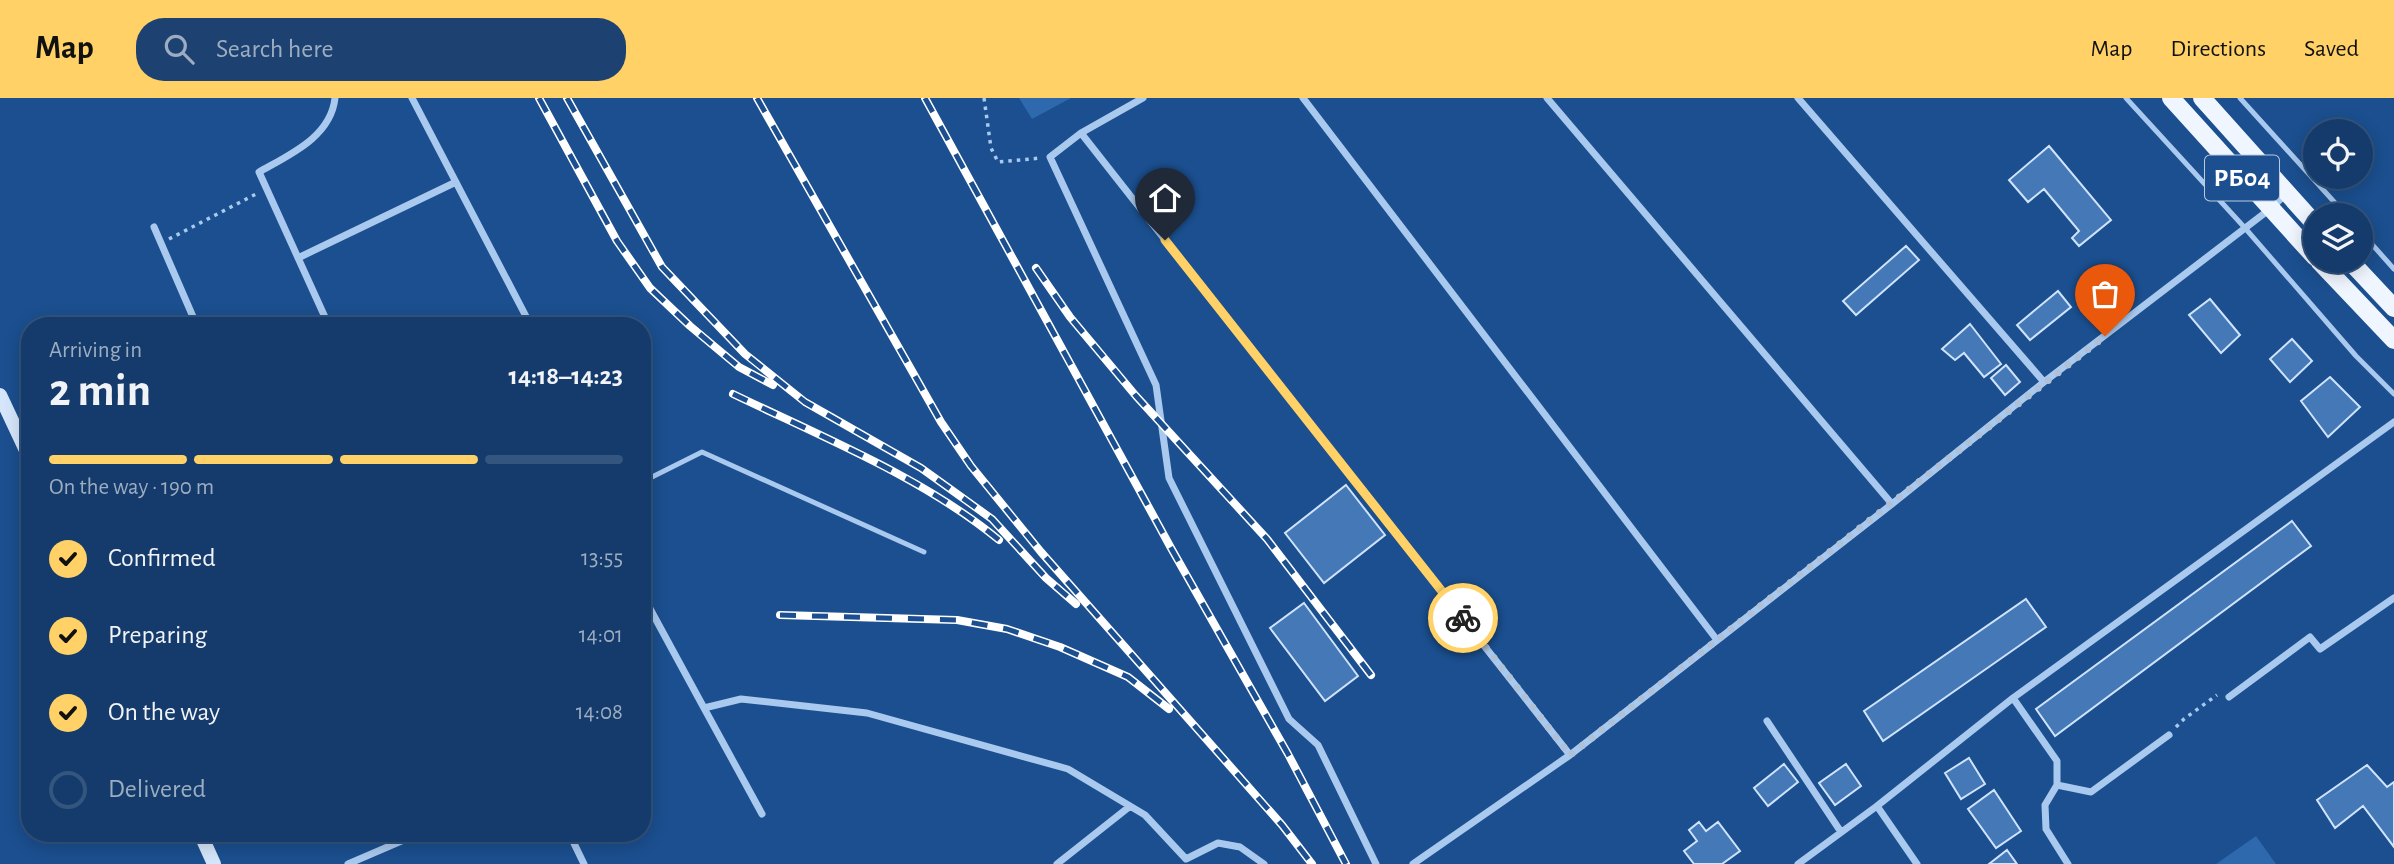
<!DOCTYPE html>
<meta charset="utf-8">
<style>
body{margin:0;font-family:"Alegreya Sans",sans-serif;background:#1d4271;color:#f1f3f6;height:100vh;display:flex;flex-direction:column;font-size:26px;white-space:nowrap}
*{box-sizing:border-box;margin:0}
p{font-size:23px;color:#9dadc1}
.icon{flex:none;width:38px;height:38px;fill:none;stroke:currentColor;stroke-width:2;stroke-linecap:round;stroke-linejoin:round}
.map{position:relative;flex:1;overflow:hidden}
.drawer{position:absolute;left:21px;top:219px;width:630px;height:525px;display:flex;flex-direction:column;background:#143b6b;border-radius:28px;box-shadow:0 4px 18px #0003,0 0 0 2px #33557e}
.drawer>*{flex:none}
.tools{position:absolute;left:2303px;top:21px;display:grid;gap:14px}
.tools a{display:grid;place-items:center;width:70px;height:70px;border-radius:50%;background:#143b6b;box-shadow:0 4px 18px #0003,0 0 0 2px #33557e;font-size:35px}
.pin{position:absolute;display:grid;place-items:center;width:60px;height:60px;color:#fff;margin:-72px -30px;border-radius:50% 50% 50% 0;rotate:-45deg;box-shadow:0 0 7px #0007}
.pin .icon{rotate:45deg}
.courier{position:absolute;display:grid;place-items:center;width:70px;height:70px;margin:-35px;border:5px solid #ffd166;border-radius:50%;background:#fff;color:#222;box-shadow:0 2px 9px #0007}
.head em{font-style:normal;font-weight:700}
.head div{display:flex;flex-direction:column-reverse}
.head{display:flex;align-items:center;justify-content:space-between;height:119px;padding:0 28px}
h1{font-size:46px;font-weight:700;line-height:52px}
.bar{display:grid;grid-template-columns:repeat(4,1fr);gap:10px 7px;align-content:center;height:84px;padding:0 28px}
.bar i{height:9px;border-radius:5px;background:#33557e}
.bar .active{background:#ffd166}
.bar p{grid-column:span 4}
ol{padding:0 28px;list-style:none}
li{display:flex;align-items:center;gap:21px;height:77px}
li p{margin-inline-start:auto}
li .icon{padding:7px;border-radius:50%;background:#ffd166;color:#111;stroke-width:4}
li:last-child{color:#9dadc1}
li i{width:38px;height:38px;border:4px solid #33557e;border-radius:50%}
header{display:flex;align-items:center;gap:42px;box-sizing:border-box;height:98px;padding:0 35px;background:#ffd166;color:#111}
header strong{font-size:33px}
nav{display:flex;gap:38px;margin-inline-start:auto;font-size:24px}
.search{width:490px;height:63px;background:#1d4271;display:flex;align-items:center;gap:18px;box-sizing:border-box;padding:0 24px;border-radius:28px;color:#9dadc1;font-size:26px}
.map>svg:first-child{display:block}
.green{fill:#2e69ad}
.building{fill:#4478b7;stroke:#cfe3fa;stroke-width:2}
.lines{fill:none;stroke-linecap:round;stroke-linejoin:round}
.path{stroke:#a9c9ee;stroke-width:3.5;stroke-dasharray:3.5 5;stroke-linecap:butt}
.lane{stroke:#a9c9ee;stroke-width:5}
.street{stroke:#a9c9ee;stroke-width:7}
.secondary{stroke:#d6e6fa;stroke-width:14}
.primary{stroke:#f0f6ff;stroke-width:18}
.rail-casing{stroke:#fff;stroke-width:8}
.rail{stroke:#1b4f8f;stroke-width:5;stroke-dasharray:16;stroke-linecap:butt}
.done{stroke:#afc1d8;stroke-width:7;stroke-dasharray:0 12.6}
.route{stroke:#ffd166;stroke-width:9}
.labels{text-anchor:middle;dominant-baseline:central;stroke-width:5;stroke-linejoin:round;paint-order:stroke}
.shield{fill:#1b4f8f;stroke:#bbcadd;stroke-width:2}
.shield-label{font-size:26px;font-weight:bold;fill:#fff}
</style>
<header>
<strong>Map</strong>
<div class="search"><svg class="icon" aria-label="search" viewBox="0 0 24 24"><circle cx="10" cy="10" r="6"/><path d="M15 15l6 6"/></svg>Search here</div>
<nav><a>Map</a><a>Directions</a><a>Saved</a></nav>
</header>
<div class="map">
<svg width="2394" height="766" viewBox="0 0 2394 766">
<rect width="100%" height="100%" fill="#1b4f8f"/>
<path class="green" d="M1019,0H1071L1032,21Z
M2256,738L2276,766H2216Z"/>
<path class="building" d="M2049,48L2111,122L2079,148L2072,140L2079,133L2044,91L2028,104L2009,82Z
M1906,148L1919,162L1856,217L1843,203Z
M2058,193L2071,209L2030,242L2017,227Z
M2210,201L2240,237L2221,255L2189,217Z
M1970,226L2001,266L1984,279L1964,255L1955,262L1942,251Z
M2292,241L2312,263L2290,284L2270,261Z
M2006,267L2020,284L2005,297L1991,280Z
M2330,279L2360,309L2328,339L2301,303Z
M1346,387L1385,437L1324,485L1285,435Z
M2292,423L2311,448L2055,638L2036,611Z
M2026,501L2046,529L1883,643L1864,613Z
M1304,505L1358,578L1325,603L1270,530Z
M1969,660L1985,686L1961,701L1945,675Z
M1784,666L1798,684L1768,708L1754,690Z
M1846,666L1861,688L1835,707L1819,685Z
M2367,667L2387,689L2394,684V749L2363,708L2335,730L2317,702Z
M1994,692L2021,733L1996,750L1968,711Z
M1699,724L1706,733L1718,724L1740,753L1722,766H1694L1684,753L1697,743L1689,732Z
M2007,752L2017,766H1989Z"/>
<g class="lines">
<path class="path" d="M984,0L991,50L998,64L1041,60
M169,141L258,95
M2176,629L2184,621L2217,597"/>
<path class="lane" d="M2126,0L2245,130L2356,258L2394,296
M2240,0L2346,117
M2361,134L2394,171
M642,384L702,354L924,454"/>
<path class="street" d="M412,0L531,228
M1143,0L1081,35L1050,59L1156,287L1169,380L1289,621L1318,647L1376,766
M1303,0L1717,542
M1547,0L1892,406
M1798,0L2044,284
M1081,35L1570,657
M154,129L197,228
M298,160L456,84
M329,228L259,74C289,57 331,39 335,0
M642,496L704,610L741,601L867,615L1068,671L1145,717L1186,761L1218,745L1240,749L1264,766
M2229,599L2310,539L2320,551L2394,500
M2013,600L2057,663V687L2045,707L2046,731L2068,766
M704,610L762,716
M1767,623L1841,734
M2057,687L2091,694L2169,637
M1877,708L1917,766
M569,735L584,766
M348,766L420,735
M1057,766L1129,709
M1413,766L1570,657L1892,406L2044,284L2270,111L2286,96
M1798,766L1877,708L2013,600L2394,324"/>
<path class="secondary" d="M0,297L30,361
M200,735L214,766"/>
<path class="primary" d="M2171,0L2315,159
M2202,0L2315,126
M2319,163L2394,242
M2350,163L2394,210"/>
<g class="rail-casing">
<path id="rail" d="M539,0L617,143L650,190L690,228L739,269L773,287
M567,0L662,169L745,256L805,304L921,370L992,421L1046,480L1076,506
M757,0L941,324L971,368L1041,454L1282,727L1312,766
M925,0L1171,450L1288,656L1346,766
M1036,170L1070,219L1136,298L1267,441L1371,577
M733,296C820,338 924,380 999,442
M780,517L957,522L1007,531L1060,549L1128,579L1169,611"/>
</g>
<use href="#rail" class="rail"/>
</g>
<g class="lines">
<path class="done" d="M1463,520L1570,657L2105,238"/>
<path class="route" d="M1165,142L1463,520"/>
</g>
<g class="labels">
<rect class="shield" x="2205" y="57.5" width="74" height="45" rx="5"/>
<g class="shield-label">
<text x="2242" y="80">РБ04</text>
</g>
</g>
</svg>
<div class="tools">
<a><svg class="icon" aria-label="locate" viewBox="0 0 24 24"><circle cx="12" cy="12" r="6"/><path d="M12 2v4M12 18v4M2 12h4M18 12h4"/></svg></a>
<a><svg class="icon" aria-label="layers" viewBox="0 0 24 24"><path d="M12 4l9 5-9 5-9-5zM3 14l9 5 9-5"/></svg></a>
</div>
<div class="pin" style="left:2105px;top:238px;background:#ea580c"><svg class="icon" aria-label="bag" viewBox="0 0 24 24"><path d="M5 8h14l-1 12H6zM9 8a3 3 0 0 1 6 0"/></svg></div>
<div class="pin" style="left:1165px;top:142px;background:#1f2937"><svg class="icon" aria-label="home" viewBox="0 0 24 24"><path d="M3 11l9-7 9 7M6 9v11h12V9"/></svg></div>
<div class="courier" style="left:1463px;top:520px"><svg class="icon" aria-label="bike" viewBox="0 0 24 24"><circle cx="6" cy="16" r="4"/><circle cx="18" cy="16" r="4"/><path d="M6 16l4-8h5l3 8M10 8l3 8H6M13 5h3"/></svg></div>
<section class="drawer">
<div class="head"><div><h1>2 min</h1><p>Arriving in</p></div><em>14:18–14:23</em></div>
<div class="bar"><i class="active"></i><i class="active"></i><i class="active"></i><i></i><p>On the way · 190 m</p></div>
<ol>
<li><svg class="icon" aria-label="check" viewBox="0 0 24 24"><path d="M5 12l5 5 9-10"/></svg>Confirmed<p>13:55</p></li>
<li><svg class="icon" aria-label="check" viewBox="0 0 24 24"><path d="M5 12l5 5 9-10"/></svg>Preparing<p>14:01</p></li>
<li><svg class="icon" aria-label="check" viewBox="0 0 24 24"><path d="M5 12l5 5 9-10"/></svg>On the way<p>14:08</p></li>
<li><i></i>Delivered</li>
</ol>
</section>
</div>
